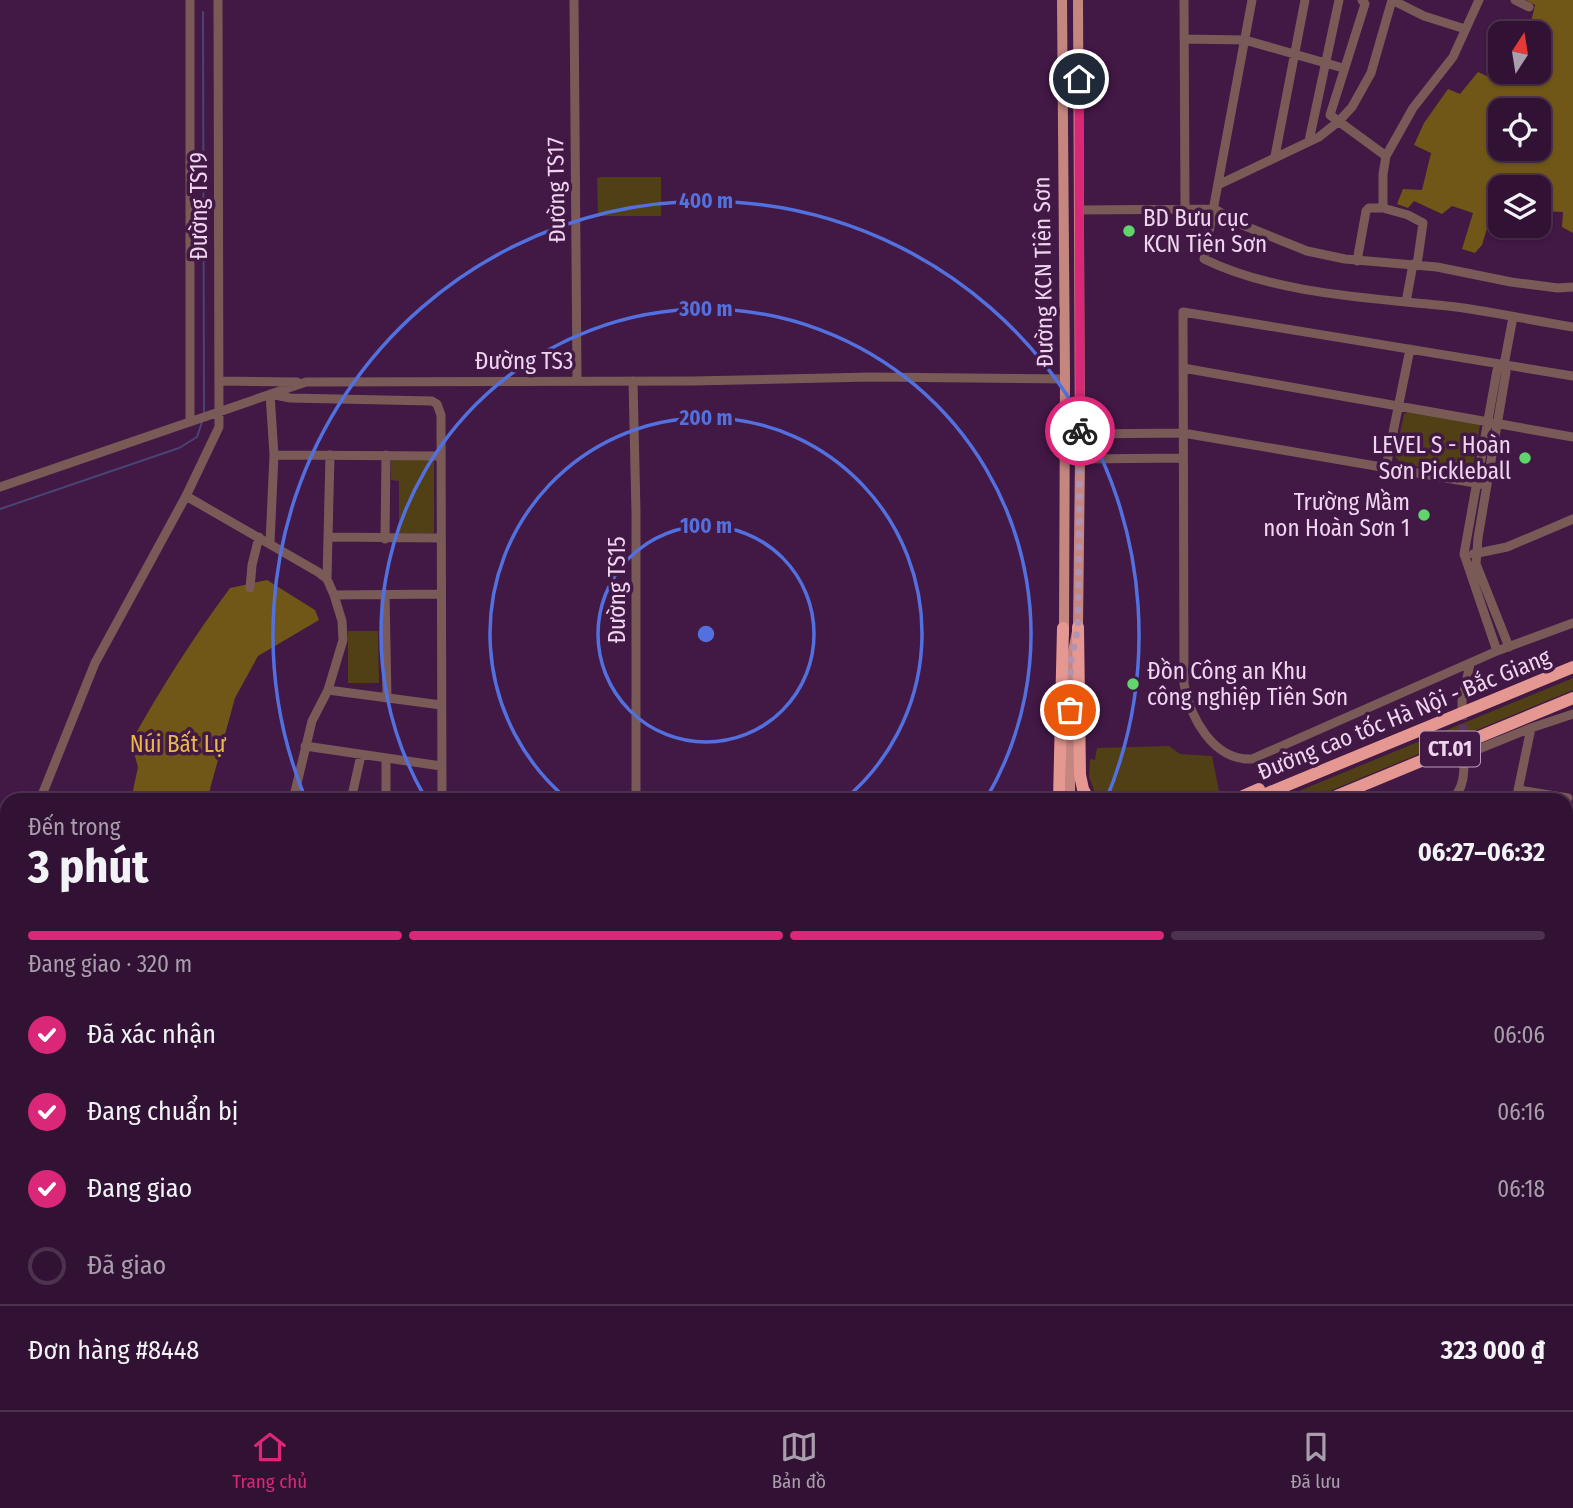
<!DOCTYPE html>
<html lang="vi">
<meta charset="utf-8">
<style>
body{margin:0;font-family:"Fira Sans Condensed",sans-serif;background:#3a1b3c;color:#f1f3f6;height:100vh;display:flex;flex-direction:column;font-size:26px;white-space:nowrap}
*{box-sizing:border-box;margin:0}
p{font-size:23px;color:#a89eac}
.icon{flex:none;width:38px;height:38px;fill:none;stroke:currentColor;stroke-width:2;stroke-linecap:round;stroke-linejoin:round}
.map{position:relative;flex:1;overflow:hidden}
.side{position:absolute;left:0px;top:793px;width:1573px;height:618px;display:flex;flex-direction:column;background:#321234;border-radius:21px 21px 0 0;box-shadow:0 2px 5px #0004,0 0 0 2px #4d324f}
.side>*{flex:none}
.needle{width:46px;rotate:12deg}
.controls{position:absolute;left:1488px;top:21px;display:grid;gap:14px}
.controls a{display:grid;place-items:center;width:63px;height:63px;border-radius:14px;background:#321234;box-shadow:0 2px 5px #0004,0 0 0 2px #4d324f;font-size:35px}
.pin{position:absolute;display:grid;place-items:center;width:60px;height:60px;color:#fff;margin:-30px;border:4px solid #fff;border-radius:50%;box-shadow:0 2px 7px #0007}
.courier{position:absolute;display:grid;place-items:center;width:70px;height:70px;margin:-35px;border:5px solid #db2777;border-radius:50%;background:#fff;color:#222;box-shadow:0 2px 9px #0007}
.overview em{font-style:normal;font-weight:700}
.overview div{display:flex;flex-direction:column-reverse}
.overview{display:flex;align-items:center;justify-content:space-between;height:119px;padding:0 28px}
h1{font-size:46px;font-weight:700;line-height:52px}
.bar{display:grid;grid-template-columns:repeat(4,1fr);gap:10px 7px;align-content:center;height:84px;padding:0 28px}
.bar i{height:9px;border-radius:5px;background:#4d324f}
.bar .active{background:#db2777}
.bar p{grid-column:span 4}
.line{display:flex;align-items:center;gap:18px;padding:0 28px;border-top:2px solid #4d324f}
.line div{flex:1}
ol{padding:0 28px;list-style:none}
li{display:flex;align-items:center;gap:21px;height:77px}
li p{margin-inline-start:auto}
li .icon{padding:7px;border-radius:50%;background:#db2777;color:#fff;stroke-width:4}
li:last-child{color:#a89eac}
li i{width:38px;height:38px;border:4px solid #4d324f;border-radius:50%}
.tabs{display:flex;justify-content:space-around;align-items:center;height:98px;border-top:2px solid #4d324f;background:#321234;font-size:19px;color:#a89eac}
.tabs a{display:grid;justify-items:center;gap:4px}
.tabs .active{color:#db2777}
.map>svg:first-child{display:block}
.green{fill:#513f16}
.forest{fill:#705617;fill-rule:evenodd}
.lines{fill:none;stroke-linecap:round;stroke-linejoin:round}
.stream{stroke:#484575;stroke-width:2}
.minor-tunnel{stroke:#5c345f;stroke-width:9;stroke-dasharray:9 4.5;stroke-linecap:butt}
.minor{stroke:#7a5a57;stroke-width:9}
.major{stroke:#c68680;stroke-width:10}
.highway{stroke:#e49891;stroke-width:12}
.done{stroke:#b293b4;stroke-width:7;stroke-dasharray:0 12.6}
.route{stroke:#db2777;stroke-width:9}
.ring{fill:none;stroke:#5270de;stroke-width:3.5}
.poi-dot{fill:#60d56b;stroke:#421845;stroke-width:2.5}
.labels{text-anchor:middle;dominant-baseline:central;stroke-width:7;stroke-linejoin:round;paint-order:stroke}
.shield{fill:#421845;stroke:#bb9cbd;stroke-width:2}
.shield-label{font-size:21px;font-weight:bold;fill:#efd5f0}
.street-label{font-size:23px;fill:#efd5f0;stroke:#421845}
.poi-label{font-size:23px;fill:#efd5f0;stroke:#421845;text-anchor:start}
.park-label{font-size:23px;fill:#e9b94b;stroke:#421845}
.centre{fill:#5270de;stroke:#421845;stroke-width:3.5}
.ring-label{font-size:21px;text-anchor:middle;font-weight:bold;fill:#5270de;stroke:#421845;stroke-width:7;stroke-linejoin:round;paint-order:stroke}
</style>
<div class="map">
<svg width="1573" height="1410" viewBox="0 0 1573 1410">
<rect width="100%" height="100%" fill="#421845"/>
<path class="green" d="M600,177H661V216H598L597,178Z
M1409,411L1480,425L1472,474L1465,476L1400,463L1395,456L1404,414Z
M391,459H434V533H399V481L391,480Z
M348,631H378L379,683H348Z
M1573,678V690L1308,800H1277Z
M1169,746L1180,754L1212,756L1220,796L1213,800H1099L1097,798L1089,777L1090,759L1095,760L1097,748Z"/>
<path class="forest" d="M1526,0H1573V233L1562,227L1563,212L1541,211L1537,235L1534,239L1519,237L1516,230L1518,226H1538V187H1500V202H1495L1482,245L1475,253L1462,249L1473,213L1452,206L1442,214L1414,201L1408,208L1397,204L1403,189L1422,190L1431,153L1414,145L1424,123L1448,89L1460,94L1478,72L1502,83L1508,72H1538V33H1508L1500,26L1506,23L1521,30L1531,22L1535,5ZM1500,110H1538V149H1500Z
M267,580L315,610L319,620L258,656L235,698L207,800H131L138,767L131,742C161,688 193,638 230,588Z
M1566,1241L1573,1243V1410H1472L1470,1404H1566Z"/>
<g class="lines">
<path class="stream" d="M203,12L204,413
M0,509L179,448L197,437L202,422"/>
<path class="minor-tunnel" d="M1462,711L1464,747"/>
<path class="minor" d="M190,0V422
M574,0L577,380
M1184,0L1185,210
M1252,0L1204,259C1277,295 1376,298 1456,307C1495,312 1534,321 1573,327
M1362,0L1365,4L1330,115L1386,156
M1392,0L1424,16L1465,29
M1515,0L1529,7
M1184,39L1245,40L1343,68
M1309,141L1339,0
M1275,156L1305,0
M1220,184L1319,137L1339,121L1352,107L1371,73L1392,0
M1079,210L1215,209L1240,224L1307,251L1345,259L1437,267L1511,282L1558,288L1573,287
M1357,261L1366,211L1369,208H1383
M1417,265L1423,223L1408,215L1383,208V174L1386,156L1413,108L1453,57L1479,0
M1406,302L1413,264
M1183,368L1573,437
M1573,376L1183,312L1184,684C1190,717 1213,761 1252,759L1497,651L1573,623
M219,381L297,382
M633,381L636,512V800
M1080,434L1183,433L1487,485
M274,455L440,456
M1080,459L1183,458
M1386,467L1410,349
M0,487L306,382L693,381L870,377L1065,379
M186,496L318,572L327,579L334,595L342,621L343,640L328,690L312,721L293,800
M328,537L441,538
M385,539L386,455
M270,543L274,455L270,394L290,398L432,401L437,404L441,415L442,800
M1473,554L1507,547L1573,519
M327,579L330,455
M250,588L252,565L259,537
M385,594L387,698
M334,595L441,594
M1509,647L1476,564L1478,538L1506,372L1504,365L1513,317
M1497,651L1464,554L1497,370L1504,365
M328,690L441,705
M1462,711V701L1470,664
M305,746L441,766
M1464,755L1531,728L1573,714
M1519,790L1568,798
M40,800L95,663L186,496L219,427L218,0
M351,800L361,755
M386,800V758
M1451,800C1466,788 1464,768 1464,750
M1516,800L1531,728
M0,919L7,897
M1566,933L1573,934
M1566,988L1573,989
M0,1025L7,1026
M1566,1052H1573
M1566,1210L1573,1211
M0,1241L7,1270
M0,1280L7,1276
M0,1372L7,1370
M887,1404L891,1410
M982,1404H983
M1135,1404L1138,1410
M1184,1404L1189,1410
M17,1410L18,1404
M93,1410L95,1404
M136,1410L137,1404
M179,1410L180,1404
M629,1410L633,1404
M1065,1410L1075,1404"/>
<path class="major" d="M1062,0L1065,379L1064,634
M1070,800L1071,661L1078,627L1080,459L1078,0
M1566,1072H1573
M1384,1404L1385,1410
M797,1410L807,1404
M824,1410L834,1404"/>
<path class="highway" d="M1078,627L1080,775L1083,789L1089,800
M1059,800L1063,628
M1234,800L1259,789
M1251,800L1573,667
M1327,800L1573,698
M0,1290L7,1288
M0,1321L7,1318"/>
</g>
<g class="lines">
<path class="done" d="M1070,710L1071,661L1078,627L1080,431"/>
<path class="route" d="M1079,79L1080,431"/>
</g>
<g class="ring">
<circle cx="706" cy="634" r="108"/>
<path d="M567 799A216 216 0 1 1 845 799"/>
<path d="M426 799A325 325 0 1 1 986 799"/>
<path d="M306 800A433 433 0 1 1 1106 800"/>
</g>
<g class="poi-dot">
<circle cx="1129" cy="231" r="7"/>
<circle cx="1525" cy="458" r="7"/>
<circle cx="1424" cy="515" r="7"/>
<circle cx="1133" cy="684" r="7"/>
</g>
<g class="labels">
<rect class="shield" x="1420" y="731.5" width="60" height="35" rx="5"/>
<g class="shield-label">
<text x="1450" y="749">CT.01</text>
</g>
<g class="street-label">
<text transform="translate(556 190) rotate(-91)">Đường TS17</text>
<text transform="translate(199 206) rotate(-90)">Đường TS19</text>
<text transform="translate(1043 272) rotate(-91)">Đường KCN Tiên Sơn</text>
<text x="524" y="361">Đường TS3</text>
<text transform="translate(617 590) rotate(-90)">Đường TS15</text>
<text transform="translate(1404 714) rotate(-22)">Đường cao tốc Hà Nội - Bắc Giang</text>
</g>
<g class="poi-label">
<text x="1143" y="218">BD Bưu cục<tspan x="1143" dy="26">KCN Tiên Sơn</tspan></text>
<text x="1511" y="445" text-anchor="end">LEVEL S - Hoàn<tspan x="1511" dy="26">Sơn Pickleball</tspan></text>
<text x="1410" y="502" text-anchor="end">Trường Mầm<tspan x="1410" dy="26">non Hoàn Sơn 1</tspan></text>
<text x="1147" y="671">Đồn Công an Khu<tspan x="1147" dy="26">công nghiệp Tiên Sơn</tspan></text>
</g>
<g class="park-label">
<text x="178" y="744">Núi Bất Lự</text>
</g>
</g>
<circle cx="706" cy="634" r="10" class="centre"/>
<g class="ring-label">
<text x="706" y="208">400 m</text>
<text x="706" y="316">300 m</text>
<text x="706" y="425">200 m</text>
<text x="706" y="533">100 m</text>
</g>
</svg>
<div class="controls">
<a><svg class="needle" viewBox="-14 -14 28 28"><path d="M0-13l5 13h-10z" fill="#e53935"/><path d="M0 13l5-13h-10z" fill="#a89eac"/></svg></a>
<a><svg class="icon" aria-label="locate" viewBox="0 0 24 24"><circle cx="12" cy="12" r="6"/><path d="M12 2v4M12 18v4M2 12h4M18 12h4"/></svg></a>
<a><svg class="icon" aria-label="layers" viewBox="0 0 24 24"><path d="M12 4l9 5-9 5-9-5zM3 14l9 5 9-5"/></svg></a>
</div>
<div class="pin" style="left:1070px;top:710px;background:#ea580c"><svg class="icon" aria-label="bag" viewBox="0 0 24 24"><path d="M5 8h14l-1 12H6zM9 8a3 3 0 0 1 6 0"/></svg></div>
<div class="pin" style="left:1079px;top:79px;background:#1f2937"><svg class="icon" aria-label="home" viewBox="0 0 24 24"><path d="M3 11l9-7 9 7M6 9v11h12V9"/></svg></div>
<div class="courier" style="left:1080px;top:431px"><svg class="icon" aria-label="bike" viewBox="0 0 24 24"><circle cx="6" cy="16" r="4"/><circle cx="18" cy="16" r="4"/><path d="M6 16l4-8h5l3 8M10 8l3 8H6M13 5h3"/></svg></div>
<section class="side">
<div class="overview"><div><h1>3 phút</h1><p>Đến trong</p></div><em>06:27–06:32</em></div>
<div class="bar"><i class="active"></i><i class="active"></i><i class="active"></i><i></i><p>Đang giao · 320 m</p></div>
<ol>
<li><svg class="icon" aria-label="check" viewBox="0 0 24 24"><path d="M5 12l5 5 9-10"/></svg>Đã xác nhận<p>06:06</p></li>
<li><svg class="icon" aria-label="check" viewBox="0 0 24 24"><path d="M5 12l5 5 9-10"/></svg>Đang chuẩn bị<p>06:16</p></li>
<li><svg class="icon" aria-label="check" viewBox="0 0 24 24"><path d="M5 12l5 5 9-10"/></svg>Đang giao<p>06:18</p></li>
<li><i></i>Đã giao</li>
</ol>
<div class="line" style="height:91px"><div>Đơn hàng #8448</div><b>323 000 ₫</b></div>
</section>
</div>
<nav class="tabs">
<a class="active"><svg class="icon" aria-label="home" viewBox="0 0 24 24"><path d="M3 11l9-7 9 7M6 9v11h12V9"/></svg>Trang chủ</a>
<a><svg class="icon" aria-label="map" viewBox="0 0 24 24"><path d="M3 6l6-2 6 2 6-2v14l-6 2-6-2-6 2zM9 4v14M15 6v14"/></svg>Bản đồ</a>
<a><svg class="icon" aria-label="saved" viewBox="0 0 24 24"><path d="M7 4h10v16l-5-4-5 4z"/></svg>Đã lưu</a>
</nav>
